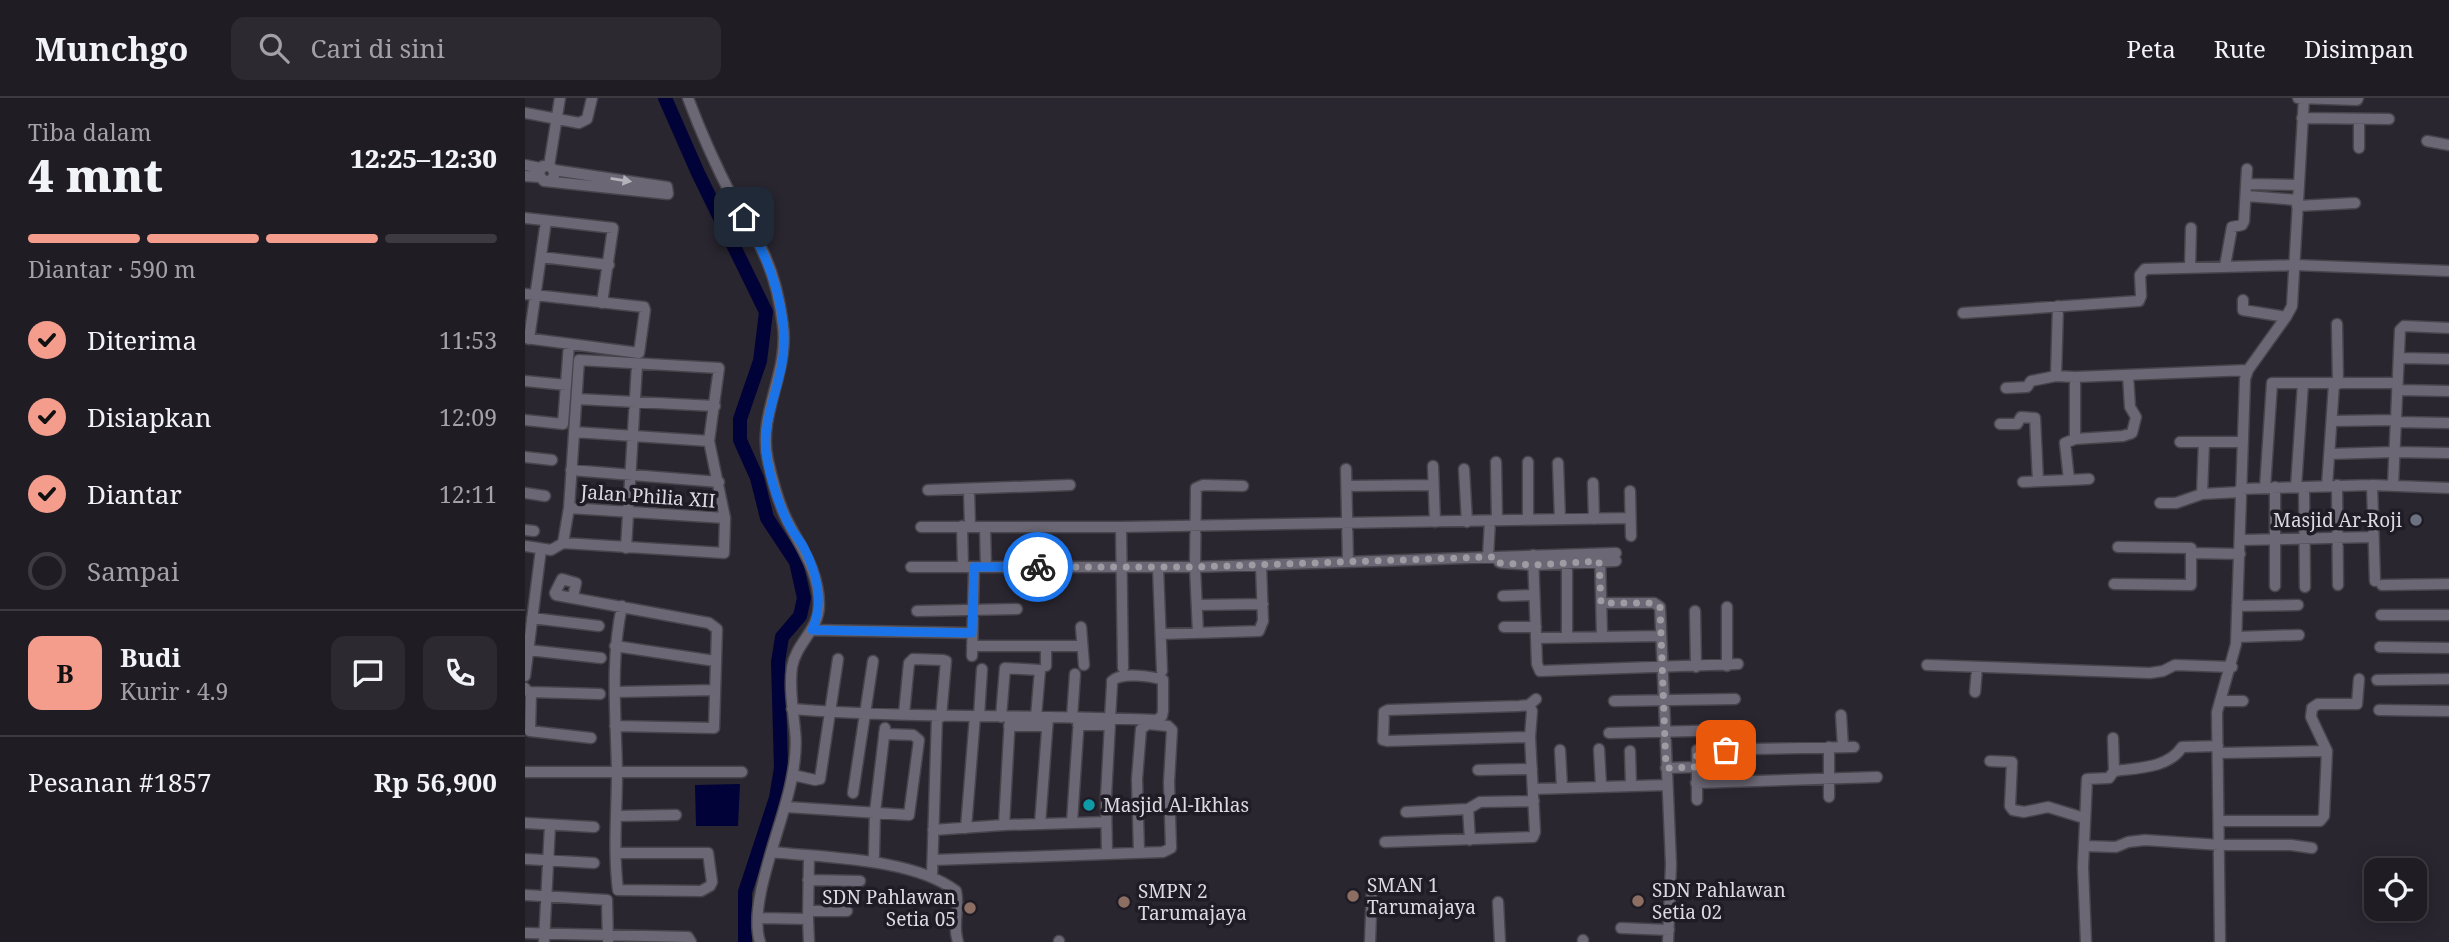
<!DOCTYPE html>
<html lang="id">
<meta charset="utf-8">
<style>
body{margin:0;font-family:"Noto Serif",serif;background:#2d2931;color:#f1f3f6;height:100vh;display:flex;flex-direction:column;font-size:26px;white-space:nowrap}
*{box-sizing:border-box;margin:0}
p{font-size:23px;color:#a2a1a6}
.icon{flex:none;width:38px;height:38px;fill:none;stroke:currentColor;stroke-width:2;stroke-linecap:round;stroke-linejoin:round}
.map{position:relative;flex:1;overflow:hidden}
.sheet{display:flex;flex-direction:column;background:#201c24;width:525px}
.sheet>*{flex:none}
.fabs{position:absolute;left:1839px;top:760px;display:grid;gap:14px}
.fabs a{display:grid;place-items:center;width:63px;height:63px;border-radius:14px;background:#201c24;box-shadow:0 4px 18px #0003,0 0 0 2px #3d3a41;font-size:35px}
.pin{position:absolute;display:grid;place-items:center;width:60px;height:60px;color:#fff;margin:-30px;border-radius:14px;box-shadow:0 4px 10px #0006}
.courier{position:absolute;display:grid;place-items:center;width:70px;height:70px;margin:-35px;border:5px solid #1a73e8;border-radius:50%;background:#fff;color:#222;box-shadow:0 2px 9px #0007}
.summary em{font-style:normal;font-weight:800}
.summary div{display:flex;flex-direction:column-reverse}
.summary{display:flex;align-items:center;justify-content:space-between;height:119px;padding:0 28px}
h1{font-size:46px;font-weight:800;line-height:52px}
.bar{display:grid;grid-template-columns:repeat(4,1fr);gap:10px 7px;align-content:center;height:84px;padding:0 28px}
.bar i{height:9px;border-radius:5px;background:#3d3a41}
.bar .selected{background:#f49d8d}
.bar p{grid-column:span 4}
.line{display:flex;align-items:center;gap:18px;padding:0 28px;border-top:2px solid #3d3a41}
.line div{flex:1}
.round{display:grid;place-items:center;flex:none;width:74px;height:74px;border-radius:14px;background:#2d2931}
ol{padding:0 28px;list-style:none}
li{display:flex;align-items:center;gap:21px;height:77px}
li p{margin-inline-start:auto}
li .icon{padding:7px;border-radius:50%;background:#f49d8d;color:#111;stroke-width:4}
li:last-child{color:#a2a1a6}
li i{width:38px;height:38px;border:4px solid #3d3a41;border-radius:50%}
header{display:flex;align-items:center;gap:42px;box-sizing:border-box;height:98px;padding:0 35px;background:#201c24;border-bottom:2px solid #3d3a41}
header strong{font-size:33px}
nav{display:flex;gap:38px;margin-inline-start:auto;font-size:24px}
.search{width:490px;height:63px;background:#2d2931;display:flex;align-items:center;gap:18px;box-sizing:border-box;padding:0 24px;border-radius:14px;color:#a2a1a6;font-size:26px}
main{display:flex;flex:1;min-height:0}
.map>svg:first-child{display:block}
.water{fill:#000238}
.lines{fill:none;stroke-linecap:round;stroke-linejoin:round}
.river{stroke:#000238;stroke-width:14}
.minor-casing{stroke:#47444c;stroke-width:13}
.minor{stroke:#6b6774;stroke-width:10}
.oneway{fill:#b4b2bb}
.done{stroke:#9e9ba3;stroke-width:7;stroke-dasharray:0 12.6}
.route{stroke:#1a73e8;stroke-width:9}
.worship-dot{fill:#6b7280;stroke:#201c26;stroke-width:2.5}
.culture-dot{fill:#0f9aa8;stroke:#201c26;stroke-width:2.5}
.education-dot{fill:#8d6e63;stroke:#201c26;stroke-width:2.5}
.labels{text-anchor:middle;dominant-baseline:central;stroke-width:7;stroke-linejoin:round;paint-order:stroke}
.street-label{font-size:19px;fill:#dcdae1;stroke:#201c26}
.poi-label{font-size:19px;fill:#dcdae1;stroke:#201c26;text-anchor:start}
</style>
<header>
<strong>Munchgo</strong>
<div class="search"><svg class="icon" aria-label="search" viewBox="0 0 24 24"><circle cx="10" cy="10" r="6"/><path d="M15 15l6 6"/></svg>Cari di sini</div>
<nav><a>Peta</a><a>Rute</a><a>Disimpan</a></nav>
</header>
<main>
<section class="sheet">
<div class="summary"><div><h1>4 mnt</h1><p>Tiba dalam</p></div><em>12:25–12:30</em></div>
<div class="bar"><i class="selected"></i><i class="selected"></i><i class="selected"></i><i></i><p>Diantar · 590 m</p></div>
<ol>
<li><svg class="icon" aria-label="check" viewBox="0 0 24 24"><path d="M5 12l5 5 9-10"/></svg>Diterima<p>11:53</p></li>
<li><svg class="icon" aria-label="check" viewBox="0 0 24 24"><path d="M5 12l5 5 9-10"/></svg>Disiapkan<p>12:09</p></li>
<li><svg class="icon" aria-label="check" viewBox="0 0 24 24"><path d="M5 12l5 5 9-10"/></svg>Diantar<p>12:11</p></li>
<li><i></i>Sampai</li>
</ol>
<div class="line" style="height:126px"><b class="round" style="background:#f49d8d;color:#111">B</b><div><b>Budi</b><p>Kurir · 4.9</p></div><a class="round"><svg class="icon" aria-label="chat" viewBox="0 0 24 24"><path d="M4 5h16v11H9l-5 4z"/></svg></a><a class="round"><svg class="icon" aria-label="phone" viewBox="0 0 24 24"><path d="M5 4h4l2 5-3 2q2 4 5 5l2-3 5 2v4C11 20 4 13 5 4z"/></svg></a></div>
<div class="line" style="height:91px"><div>Pesanan #1857</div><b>Rp 56,900</b></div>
</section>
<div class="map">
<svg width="1924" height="844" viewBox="0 0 1924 844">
<rect width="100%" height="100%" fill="#2a2630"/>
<path class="water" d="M215,686L213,728H171L170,687Z"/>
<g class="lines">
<path class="river" d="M140,0L173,75L241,214L235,263L215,321V342L232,380L242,420L271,464L279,500L275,518L257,539L253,564L256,670L251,700L220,794V844"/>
<g class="minor-casing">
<path id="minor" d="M163,0C176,35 191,68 208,101C217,118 229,134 237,152C248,174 255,203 258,228C264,275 232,317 243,363C248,385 254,409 265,428C279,454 294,476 294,507C294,532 271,545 267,569C264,589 268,612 270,632C272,648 270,664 267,679C260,723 222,804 235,844
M1773,0L1832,2L1833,0
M0,15L54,25L62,21L67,0
M1777,20L1864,21
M1902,43L1924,47
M1834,50V21
M0,67L15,70
M24,68L35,0
M0,78L14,79
M25,83L29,78V72L24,68H18L13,76L19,83L143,96L142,89L29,72
M1722,86L1773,87
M1722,98L1772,102
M1772,108L1830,105
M0,120L88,130L77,205
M16,159L84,167
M1700,168L1707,129L1717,127L1719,123L1722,71
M1665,170L1666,130
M0,196L119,209L120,212L114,255L0,240
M1718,202V212L1761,219
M1438,215L1614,203L1616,198L1615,177L1620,171L1770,167L1924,173
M1812,226L1813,286
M4,241L21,123
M1875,260L1924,261
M1531,278L1533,208
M1550,279V341L1598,338L1607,335L1611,319L1605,309L1603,277
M0,283L41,287
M1481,290L1502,289L1506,283L1531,278L1550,279L1723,272
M1872,292L1924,293
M52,301L190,308
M0,322L38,326L44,246
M1807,323L1871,322
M1871,324L1924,325
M1475,326H1492L1496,319L1510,320L1513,383
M49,334L184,343
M1655,344H1716
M1805,356L1869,354L1924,355
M0,359L27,362
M971,364L972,422
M1033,365L1035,421
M908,368L910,424
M821,371L823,464
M939,371L942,424
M46,372L194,384
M1544,382L1564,381
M1498,384L1544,382L1540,345L1550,341
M1068,385L1069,421
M1812,387L1813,487
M1847,387L1850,483
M1868,387L1875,232L1879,228L1924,230
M822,388L908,387
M1802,388L1809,286
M1750,389V488
M1771,389L1778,285
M1779,389L1780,489
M1740,390L1747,285H1872
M1715,391L1847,387L1924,390
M403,392L545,387
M444,392L445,428
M1105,393L1106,438
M0,395L20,398
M1677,396L1679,344
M1635,405H1651L1677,396L1715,394
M44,410L200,420
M1003,421V364
M437,428L438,469
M396,429H596L1105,420
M460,429L461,469
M596,429L598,570
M0,432L9,433
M1715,442L1848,439
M0,448L26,452L38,445L44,410L54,262L194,270L184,343L200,420L199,455L38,445
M101,450L112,267
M1666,455L1715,456
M1008,457L1012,566L1015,573L1213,566
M963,459L965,423
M1042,459V539
M1075,459L1077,538
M973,461L974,464L977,465L1009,467L1091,463
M386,469H670L1091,455
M633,469L637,573
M1589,486L1666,487V450L1593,449
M1857,487L1924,486
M978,498L1009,497
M48,499L51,485L37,481L30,495L31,497L184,525L192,531L189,630L90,628
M1076,505H1129L1135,509L1146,766L1143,844
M672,507L738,506
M1712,508L1773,507
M1202,509V568
M392,513L492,511
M1170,513L1171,569
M1856,517H1924
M7,520L74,528
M556,529L559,567
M979,529H1011
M287,532L447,535
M673,535L670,469L671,390L678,387L718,388
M636,536L734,533L738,523L736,467
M1712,539L1774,537
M1011,540L1136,538
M90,548L190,563
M447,548H556
M521,548V568
M1855,549L1924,550
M3,552L76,560
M447,558L449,469
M1402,567L1625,575L1638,573L1650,567L1707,569
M0,578L16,451
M1852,582L1924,581
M0,590L2,593L6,594L75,596
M6,594L5,633L66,640
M90,594L190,592
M1450,594L1452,570
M1089,603L1210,601
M1695,603H1718
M267,611C389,621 510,616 632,622L637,618L638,613V582C626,578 596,574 587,583V587L585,620V625L581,699L582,756L408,762
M1854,612L1924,613
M379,616L384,565L388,561L418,562L421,563L416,619
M1316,617L1318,649
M454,618L457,571
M476,619L480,570L515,572L511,619
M547,620L550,576
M553,627H585
M484,628H521
M1084,635L1210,632
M1005,639L862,643L858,642L859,614L863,612L994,608L1004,607L1011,601
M1588,640L1589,673
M1304,649V699
M1074,651L1076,687
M1035,652L1037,689
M1105,653L1106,686
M1802,653L1786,619L1787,610L1793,606H1832L1834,581
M1694,655L1802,653L1799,718L1795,723H1695
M1465,663L1487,664L1485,708L1488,712L1499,714L1523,709L1559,720
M1141,670L1170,669
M953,672L1007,671
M0,674H217
M268,677L290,682L295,681L313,561
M1171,685L1352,679
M1008,691L1142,687
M328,695L348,563
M1172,702V652L1329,649
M262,709L384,717L394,642L388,637L359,636
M943,711L945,742
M881,714L943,711L955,704L1009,703
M92,718L151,717
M547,724L554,620
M0,725L69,729
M515,726L523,620
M479,727L485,619
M441,730L450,618
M408,732L479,727L581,724
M860,744L1008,739L1010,734L1005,639L1007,613L1004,607
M1559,748L1591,749L1603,744L1620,742L1695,747H1766L1787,750
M247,754C301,760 388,760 431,793C435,811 427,825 433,844
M92,755H183L187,784L185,788L176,793L93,792C88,753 92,712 92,674C91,618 85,563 97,508
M582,756L638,754L646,750L644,684L647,632L643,628L623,626L616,631L612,681L614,754
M284,758L283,821L284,844
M349,758L350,714L360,630
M0,761L69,765
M407,778L412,619
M283,782L335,783
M0,797L82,802L83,844
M973,804L975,844
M283,813H322
M233,820L283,821
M1096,830L1144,832
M0,835L163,839L166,844
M19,844L25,727
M534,844V843
M845,844L847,790
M1058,844V842
M1561,844L1558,769L1562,681L1584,680L1589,673C1613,670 1644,670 1657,649L1693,648
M1695,844L1692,614L1711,546L1720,281L1723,272L1761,219L1767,208L1779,0"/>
</g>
<use href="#minor" class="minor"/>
</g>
<defs><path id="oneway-solid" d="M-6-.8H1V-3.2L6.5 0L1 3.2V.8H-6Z" transform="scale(1.75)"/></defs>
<use class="oneway" href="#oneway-solid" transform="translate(96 82) rotate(9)"/>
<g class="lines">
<path class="done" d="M513,469H670L963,459H972L975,465L1009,467L1074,463L1076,505H1129L1135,509L1141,670L1171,669L1172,652H1201"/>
<path class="route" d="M219,119C244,160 266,217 257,266C251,299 236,327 242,361C246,383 254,407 264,427C268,435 275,442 279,450C292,475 299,505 287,532L447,535L449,469H513"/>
</g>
<circle class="worship-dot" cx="1891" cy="422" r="7"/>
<circle class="culture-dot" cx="564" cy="707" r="7"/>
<g class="education-dot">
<circle cx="828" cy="798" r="7"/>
<circle cx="1113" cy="803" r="7"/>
<circle cx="599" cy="804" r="7"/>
<circle cx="445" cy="810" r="7"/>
</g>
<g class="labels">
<g class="street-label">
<text transform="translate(123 398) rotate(4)">Jalan Philia XII</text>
</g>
<g class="poi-label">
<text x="1877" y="422" text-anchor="end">Masjid Ar-Roji</text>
<text x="578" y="707">Masjid Al-Ikhlas</text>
<text x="842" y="787">SMAN 1<tspan x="842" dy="22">Tarumajaya</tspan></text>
<text x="1127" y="792">SDN Pahlawan<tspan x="1127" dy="22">Setia 02</tspan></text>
<text x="613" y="793">SMPN 2<tspan x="613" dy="22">Tarumajaya</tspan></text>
<text x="431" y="799" text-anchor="end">SDN Pahlawan<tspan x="431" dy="22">Setia 05</tspan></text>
</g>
</g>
</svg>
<div class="fabs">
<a><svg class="icon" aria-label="locate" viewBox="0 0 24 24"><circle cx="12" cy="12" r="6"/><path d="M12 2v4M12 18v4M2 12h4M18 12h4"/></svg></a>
</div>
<div class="pin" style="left:1201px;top:652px;background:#ea580c"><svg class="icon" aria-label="bag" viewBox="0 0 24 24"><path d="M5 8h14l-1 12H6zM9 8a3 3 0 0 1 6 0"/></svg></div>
<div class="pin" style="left:219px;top:119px;background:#1f2937"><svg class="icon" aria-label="home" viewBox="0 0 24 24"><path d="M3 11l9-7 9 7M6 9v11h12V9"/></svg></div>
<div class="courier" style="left:513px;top:469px"><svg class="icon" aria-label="bike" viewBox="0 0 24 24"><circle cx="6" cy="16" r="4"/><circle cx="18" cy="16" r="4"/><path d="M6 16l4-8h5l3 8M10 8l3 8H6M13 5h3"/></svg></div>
</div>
</main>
